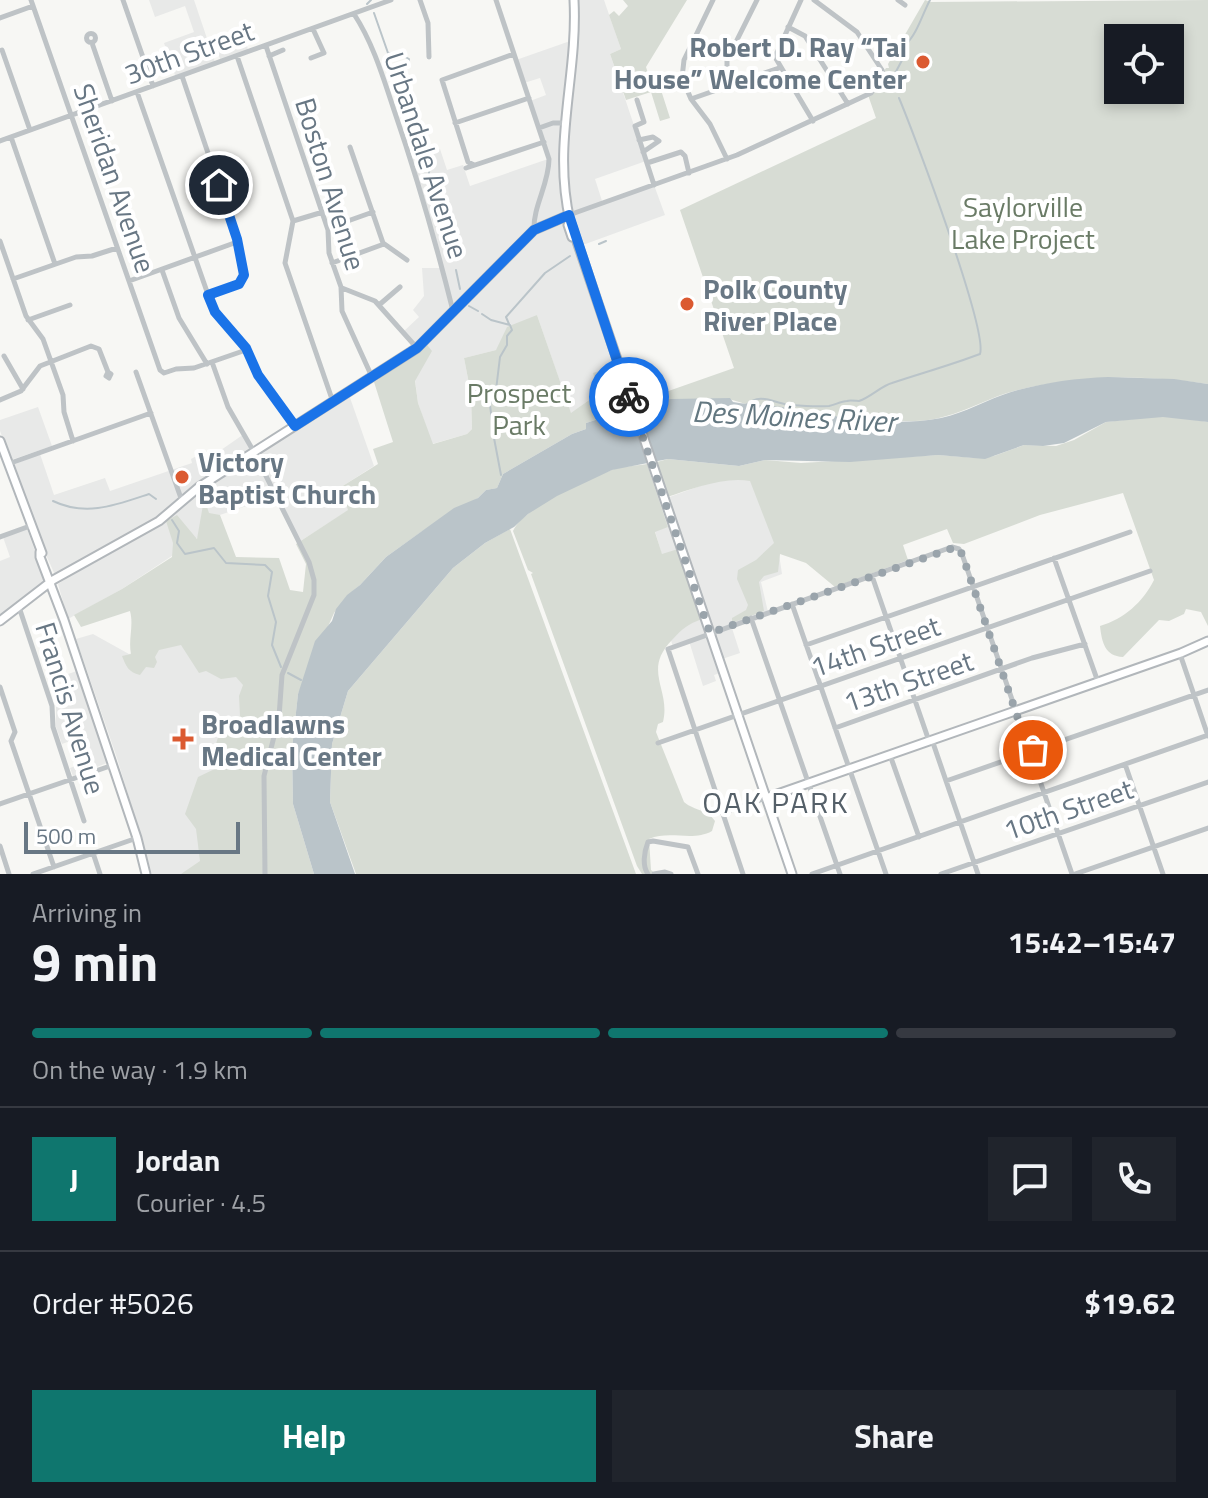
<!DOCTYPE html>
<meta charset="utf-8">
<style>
body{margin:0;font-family:"Titillium Web",sans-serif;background:#20242c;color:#f1f3f6;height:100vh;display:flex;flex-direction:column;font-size:30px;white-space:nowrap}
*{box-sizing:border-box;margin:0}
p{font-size:26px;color:#9ea1a6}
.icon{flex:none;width:44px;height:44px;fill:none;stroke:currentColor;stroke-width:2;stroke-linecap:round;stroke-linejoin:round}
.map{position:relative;height:874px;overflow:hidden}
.side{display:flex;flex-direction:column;background:#171b24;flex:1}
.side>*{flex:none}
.fabs{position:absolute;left:1104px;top:24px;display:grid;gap:16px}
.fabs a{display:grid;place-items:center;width:80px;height:80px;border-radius:0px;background:#171b24;box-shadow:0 4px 12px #0003;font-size:40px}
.scale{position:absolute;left:24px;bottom:20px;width:216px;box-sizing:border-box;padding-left:8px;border:4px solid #687784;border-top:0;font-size:22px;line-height:28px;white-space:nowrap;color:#687784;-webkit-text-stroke:6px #fff;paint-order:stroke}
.pin{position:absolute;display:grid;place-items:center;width:68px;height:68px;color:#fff;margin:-34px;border:4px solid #fff;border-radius:50%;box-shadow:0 2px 8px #0007}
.courier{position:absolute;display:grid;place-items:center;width:80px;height:80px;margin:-40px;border:6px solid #1a73e8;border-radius:50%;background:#fff;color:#222;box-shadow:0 2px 10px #0007}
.head em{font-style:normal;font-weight:700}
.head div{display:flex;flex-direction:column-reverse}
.head{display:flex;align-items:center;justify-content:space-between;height:136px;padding:0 32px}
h1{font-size:52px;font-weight:700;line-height:60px}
.bar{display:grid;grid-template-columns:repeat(4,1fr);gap:12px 8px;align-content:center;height:96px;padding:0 32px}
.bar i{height:10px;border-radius:6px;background:#363941}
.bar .selected{background:#0f766e}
.bar p{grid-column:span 4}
.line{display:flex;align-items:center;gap:20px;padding:0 32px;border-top:2px solid #363941}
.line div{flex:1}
.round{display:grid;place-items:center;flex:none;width:84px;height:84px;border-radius:0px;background:#20242c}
.cta{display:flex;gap:16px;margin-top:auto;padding:16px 32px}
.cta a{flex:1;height:92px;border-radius:0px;background:#0f766e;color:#fff;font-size:32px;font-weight:700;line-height:92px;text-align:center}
.cta a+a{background:#20242c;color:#f1f3f6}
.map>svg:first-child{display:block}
.built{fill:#e8e9e8}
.green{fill:#d7dcd4;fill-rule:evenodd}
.water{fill:#bac4c9}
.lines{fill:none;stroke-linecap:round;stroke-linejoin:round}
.stream{stroke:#bac4c9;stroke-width:2}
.major-casing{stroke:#b2b7bb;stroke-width:11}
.minor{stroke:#bec3c6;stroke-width:5}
.major{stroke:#fff;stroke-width:7}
.done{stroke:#9aa4ab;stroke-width:8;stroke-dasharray:0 14.4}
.route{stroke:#1a73e8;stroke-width:10}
.poi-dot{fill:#db5a31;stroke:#fff;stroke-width:3}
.labels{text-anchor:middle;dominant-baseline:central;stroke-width:8;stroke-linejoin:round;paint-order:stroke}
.poi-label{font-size:28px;font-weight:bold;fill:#687784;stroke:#fff;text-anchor:start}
.street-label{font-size:28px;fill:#687784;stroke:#fff}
.park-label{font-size:28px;fill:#6a7b66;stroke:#fff}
.water-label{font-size:30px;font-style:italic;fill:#637780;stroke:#fff}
.neighbourhood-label{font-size:30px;letter-spacing:2px;fill:#556069;stroke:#fff}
</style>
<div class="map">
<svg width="1208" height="874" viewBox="0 0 1208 874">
<rect width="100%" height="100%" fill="#f7f7f4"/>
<path class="built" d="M149,0H194L215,62L220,59L213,38L241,29L249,52L176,78L164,43L194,32L185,6L155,17Z
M574,0H604L621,49L610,54L646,161L595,179L603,204L654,185L665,215L580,246L625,383L600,391L571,414L537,315L496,350L464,358L471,394L472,429L467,434L432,444L418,403L415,380L417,348L403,332L419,317L413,310L424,296L422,268H442L411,159L440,149L447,170L463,165L470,186L548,159L530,101L546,95L540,78L524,83L516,60L573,40Z
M348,392L374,466L341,487L349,510L299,542L276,496L211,518L212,525L190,544L122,589L68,619L58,584L159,520L164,513L55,575L34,528L13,465L40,454L54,495L105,478L110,491L192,463L191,459L206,451L211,457L244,434L254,451Z
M38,407L52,446L11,460L0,431V420Z
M747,469L779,554L782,574L761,582L768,612L731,625L740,653L719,660L723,672L714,675L716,681L703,686L689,641L673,647L668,630L704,618L680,549L662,555L655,531L673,525L664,499Z
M27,529L46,581L0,616V561L10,557L3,537Z
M230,622L266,685L246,874H152L117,758L76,639L93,634L129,654Z
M77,671L107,763L73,776L70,768L90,760L81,737L62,744L56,727V707L72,700L65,675Z"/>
<path class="green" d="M623,0H687L646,67L654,92L661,90L670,118L660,121L651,92L626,100L610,54L621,49L609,15L614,11L619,16L628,6Z
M925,0L931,2L1208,0V384C1142,374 1078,375 1014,391C981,400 951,421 915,421C860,422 806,412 751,405C743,404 735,400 728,399C724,398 720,400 716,400C690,399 664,399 638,406L629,381L650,374L657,395L734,368L680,210L876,118L868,95L886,68H889L888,64ZM1118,38H1170V90H1118Z
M537,315L571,413L603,390L597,386L593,373L612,367L629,409L586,423V429L572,434L503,474L497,488L486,490L478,498L421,532L386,557L360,585L347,596L334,613L298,694L292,749L293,804L314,874H181L200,861L196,829L185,814L198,777L223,765L216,744L219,734L218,726L240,716L239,696L243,685L236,677L221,679L206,671L199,673L181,645L159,650L155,657L157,662L154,668L146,667L140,675C128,672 126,666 122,656L131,654C128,639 134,626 130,611L81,627L74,615L122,589L172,557L173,543L166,521L177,515L197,539L203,505L206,504L209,513L220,515L236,557L279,558L290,590L303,592L306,564L296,544L348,510L341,487L378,464L373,449L393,442L374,382L379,379L377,373L424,341L432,351L415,381L418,403L433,444L467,434L472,429L471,394L464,358L496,350L507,327Z
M1150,417H1178L1208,422V626L1201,612L1186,609L1184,614L1169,621L1159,620L1123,657C1105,656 1102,643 1100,626C1124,619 1143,602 1154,580L1123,493L1040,515L964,544L953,543L947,529L903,545L908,560L835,587L806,563L780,554L778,572L764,576L759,582L764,611L732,623V618L746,610L748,605L737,579L738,570L756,560L774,543L750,481C725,476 691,489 667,497L657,462L668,459L739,466L765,460L801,463L938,455L977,458L994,456L1024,445L1056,446L1074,440L1106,422Z
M647,464L668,527L655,532L662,554L678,549L702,619C688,624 682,629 672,640C642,671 671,689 663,722L658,724L656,732L684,802C696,812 706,808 715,821L712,831C693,842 670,830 649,839L651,870L656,874H642L637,866L531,574L533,573L528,570L513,531C523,508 584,481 609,471C621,466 635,466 647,464Z
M510,529L636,874H356L330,802L332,744L348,691L453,568L485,543Z"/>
<path class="water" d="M1108,377L1174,379L1208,384V422L1163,417L1106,422L1064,443L1043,446L1024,445L985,459L938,455L850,462L765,460L739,466L668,459L612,470L557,496L528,514L514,527L485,543L453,568L348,691L332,744L330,802L355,874H314L293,804L292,749L298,694L315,641L332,621L336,609L347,595L360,585L386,557L454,508L478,498L486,490L497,488L503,474L572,434L586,429V423L645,404L671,399L730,398L733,402C749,405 765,405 782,407C833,416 889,428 941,418C965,413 988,399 1011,392C1042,383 1076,378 1108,377Z"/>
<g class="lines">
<path class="stream" d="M367,4L371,0
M374,13L388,53L400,54L409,59L408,65L402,73L408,91V115L415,123L418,135L430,151L429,173
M895,87L892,79L908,49L906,44C917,34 922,15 930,0
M599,244L606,241
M456,270L460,289
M469,306L478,311
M482,314L491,320L510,325L512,330L507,336V345L500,357L496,390L490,405L493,429
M509,324L506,317L545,273L570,256
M745,406C761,391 774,404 791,405C803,406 817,407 829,406C835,405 841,401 847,401C849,400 857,401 859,401C871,397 881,386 892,383C922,373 951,365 980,354C988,330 913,131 899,98
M494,438L501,475
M53,501C86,517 116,505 149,494L156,499
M172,520L179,531L177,543L185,554L214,548L226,563L265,565L272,572L268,596L276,622L272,645L281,667
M288,673L301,680"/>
<g class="major-casing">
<path id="major" d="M570,221L792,874
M572,237L568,225L570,221C552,143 578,76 574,0
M0,441L42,553
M40,552V557L64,620L137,838L146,874
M0,621L53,580L159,521L199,487L417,348L534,230L569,215
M766,798L1181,653L1208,641"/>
</g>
<path class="minor" d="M31,0L160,370L164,373L176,369L194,368L246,350
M123,0L153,86
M420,0L428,23L429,57
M496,0L549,159C549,184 533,206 534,230
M713,0L684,60L682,78L691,99L710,124L727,159
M801,0L775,57L813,121
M898,0L905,5
M354,14C373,43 383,77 394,110C417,177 436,243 453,311
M0,18L33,6
M788,27L805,36L848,104
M86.5 38a4.5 4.5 0 1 1 9 0a4.5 4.5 0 1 1-9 0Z
M92,43L112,101
M266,46L328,230L329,253L341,287L342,311L372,377
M2,50L30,130
M237,56L293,221L285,263L333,402
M269,56L283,50
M311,58L324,53L313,29
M182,76L237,239L244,272L239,284L208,295
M733,84L727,68V60L757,0
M137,92L212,306L246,348L258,375L295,426
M691,99L779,68
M637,100L644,122L635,126L654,185
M455,123L529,98
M539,128L553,123H564
M11,137L55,264
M639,140L653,137L659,141L643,152
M0,141L391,0
M350,147L383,243L407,260
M647,163L681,152L685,156L689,173
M474,165L468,162L442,80L514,54
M466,168L544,142
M569,215L737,155L871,93L883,76L882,70L857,32L814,0
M293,221L323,212
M328,228L373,212
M0,241L26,316L43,339L63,395L64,412L73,441
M332,263L384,244
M162,270L179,318L207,364
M13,279L76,257L92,256L117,248
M129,281L237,242
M342,288L375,301L417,348
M379,305L400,287
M28,320L70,305
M4,356L23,389
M212,362L228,407L254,452L309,562L314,580V595L282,675L279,717L264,776L265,874
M136,372L182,501
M0,400L21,391L40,366L91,346L99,349L108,372L106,376L109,378L111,374L108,372
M8,464L151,413
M0,537L30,526
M1054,558L1098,682
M872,576L929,741
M792,604L886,874
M19,607L52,706L53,727L84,821
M751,618L840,874
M806,645L1130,532
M1180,654L1208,736
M0,687L15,732L11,741L54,867
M835,728L1032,658L1085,644
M932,740L978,874
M658,743L1150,571
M890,755L919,837
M1125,764L1163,874
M946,781L1208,690
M0,804L113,765
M722,813L766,798
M0,846L9,874
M93,853L100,874
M33,874L137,838
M648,874C642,866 644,852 648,842L653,841L688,847L698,874
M654,874L665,872L671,874
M743,874L668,649L952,547L959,549L962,554L1072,874
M812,874L1208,735
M941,874L1208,782
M1075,874L1208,828"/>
<use href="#major" class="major"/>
</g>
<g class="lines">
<path class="done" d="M629,397L710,633L956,547L962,554L1029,751L1033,750"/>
<path class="route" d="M219,185L237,239L244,275L239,284L208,295L215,312L246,348L258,375L295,426L417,348L534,230L569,215L629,397"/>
</g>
<g class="poi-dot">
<circle cx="923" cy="62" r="8"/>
<circle cx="687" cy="304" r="8"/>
<circle cx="182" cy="477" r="8"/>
<path d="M179 727h8v8h8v8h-8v8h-8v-8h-8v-8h8z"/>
</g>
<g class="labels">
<g class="poi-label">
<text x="907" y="46" text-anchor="end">Robert D. Ray “Tai<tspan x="907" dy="32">House” Welcome Center</tspan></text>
<text x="703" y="288">Polk County<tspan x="703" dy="32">River Place</tspan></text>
<text x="198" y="461">Victory<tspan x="198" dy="32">Baptist Church</tspan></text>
<text x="201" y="723">Broadlawns<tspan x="201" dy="32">Medical Center</tspan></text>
</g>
<g class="street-label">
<text transform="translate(189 52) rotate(-20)">30th Street</text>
<text transform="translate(427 155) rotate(72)">Urbandale Avenue</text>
<text transform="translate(115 178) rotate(71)">Sheridan Avenue</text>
<text transform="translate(331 184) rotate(73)">Boston Avenue</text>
<text transform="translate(875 646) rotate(-19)">14th Street</text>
<text transform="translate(908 681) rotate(-19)">13th Street</text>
<text transform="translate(71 708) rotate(73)">Francis Avenue</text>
<text transform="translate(1068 809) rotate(-19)">10th Street</text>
</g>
<g class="park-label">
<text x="1023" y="206">Saylorville<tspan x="1023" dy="32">Lake Project</tspan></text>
<text x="519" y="392">Prospect<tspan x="519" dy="32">Park</tspan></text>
</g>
<g class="water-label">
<text transform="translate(794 416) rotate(3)">Des Moines River</text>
</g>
<g class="neighbourhood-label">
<text x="776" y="802">OAK PARK</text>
</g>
</g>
</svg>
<div class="fabs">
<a><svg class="icon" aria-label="locate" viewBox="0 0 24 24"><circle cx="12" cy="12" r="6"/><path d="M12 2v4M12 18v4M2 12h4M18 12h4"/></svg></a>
</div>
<div class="scale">500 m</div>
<div class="pin" style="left:1033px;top:750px;background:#ea580c"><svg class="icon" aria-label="bag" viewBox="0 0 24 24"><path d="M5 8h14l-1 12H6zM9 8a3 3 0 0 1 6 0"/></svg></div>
<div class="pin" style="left:219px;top:185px;background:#1f2937"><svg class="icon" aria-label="home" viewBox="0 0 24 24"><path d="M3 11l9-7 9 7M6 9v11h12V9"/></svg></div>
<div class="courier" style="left:629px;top:397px"><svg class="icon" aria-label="bike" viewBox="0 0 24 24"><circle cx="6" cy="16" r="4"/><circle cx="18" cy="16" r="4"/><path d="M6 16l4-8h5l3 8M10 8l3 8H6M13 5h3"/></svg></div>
</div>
<section class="side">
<div class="head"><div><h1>9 min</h1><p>Arriving in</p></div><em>15:42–15:47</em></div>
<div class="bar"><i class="selected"></i><i class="selected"></i><i class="selected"></i><i></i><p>On the way · 1.9 km</p></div>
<div class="line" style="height:144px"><b class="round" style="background:#0f766e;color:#fff">J</b><div><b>Jordan</b><p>Courier · 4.5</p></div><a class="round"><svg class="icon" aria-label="chat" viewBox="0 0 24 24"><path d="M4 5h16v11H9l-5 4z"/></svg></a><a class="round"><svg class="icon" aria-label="phone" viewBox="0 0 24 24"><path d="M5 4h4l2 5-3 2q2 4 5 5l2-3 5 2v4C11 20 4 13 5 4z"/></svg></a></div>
<div class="line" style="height:104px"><div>Order #5026</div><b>$19.62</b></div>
<div class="cta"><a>Help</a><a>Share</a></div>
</section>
